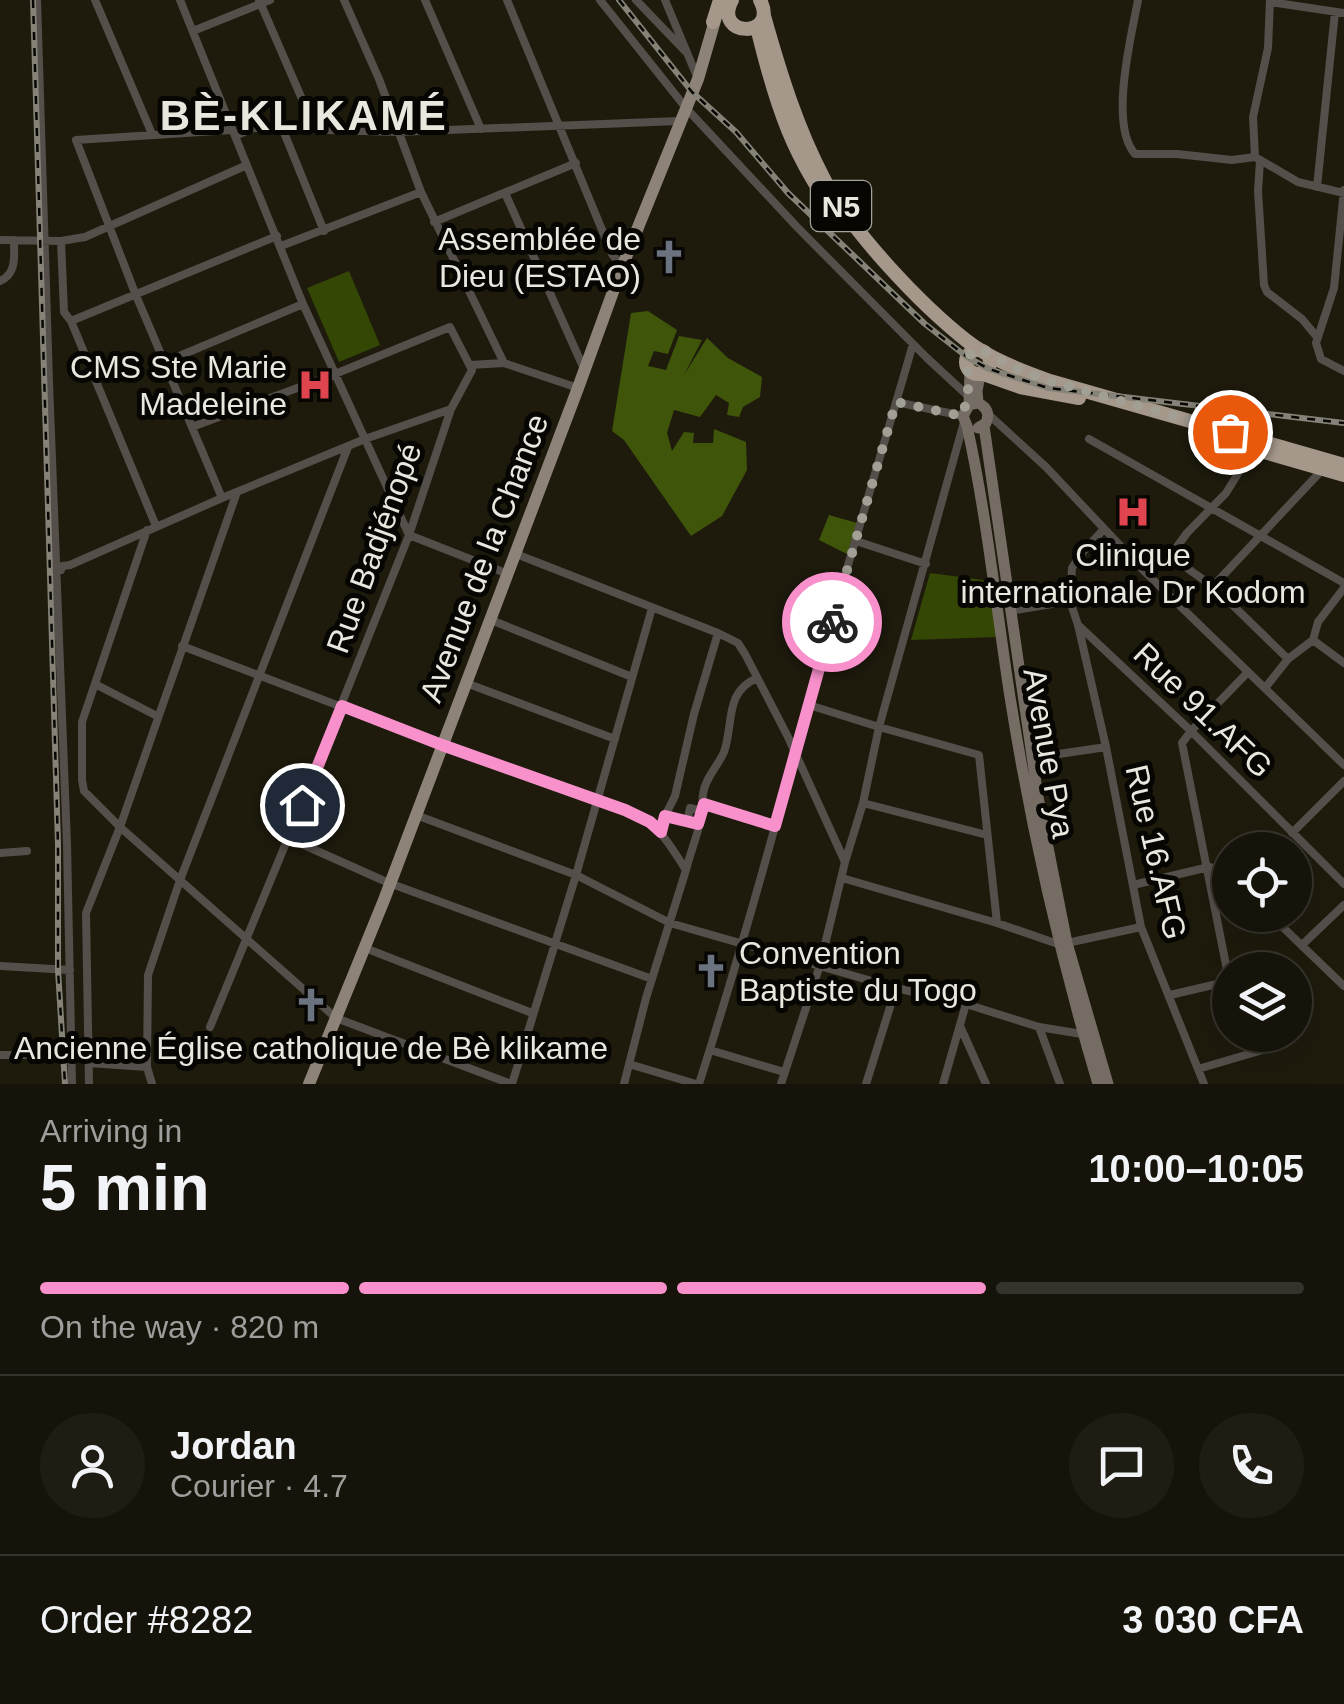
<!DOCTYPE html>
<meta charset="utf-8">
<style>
body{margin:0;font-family:Helvetica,sans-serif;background:#1f1d13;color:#f1f3f6;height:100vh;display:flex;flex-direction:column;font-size:38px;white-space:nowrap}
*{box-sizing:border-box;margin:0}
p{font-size:32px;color:#9e9e9c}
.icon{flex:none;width:55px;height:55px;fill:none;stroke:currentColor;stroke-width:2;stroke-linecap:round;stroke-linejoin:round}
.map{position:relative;height:1084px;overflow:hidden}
.details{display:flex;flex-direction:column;background:#16140a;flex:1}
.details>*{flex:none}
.controls{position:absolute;left:1212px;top:832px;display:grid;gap:20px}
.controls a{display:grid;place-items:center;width:100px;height:100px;border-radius:50%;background:#16140a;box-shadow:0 10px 40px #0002,0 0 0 2px #35332b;font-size:50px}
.pin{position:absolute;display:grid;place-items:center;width:85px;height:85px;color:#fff;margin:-42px;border:5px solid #fff;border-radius:50%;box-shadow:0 2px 10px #0007}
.courier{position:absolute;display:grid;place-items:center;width:100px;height:100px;margin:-50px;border:8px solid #f890cb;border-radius:50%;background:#fff;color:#222;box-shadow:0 2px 12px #0007}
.headline em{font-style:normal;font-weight:700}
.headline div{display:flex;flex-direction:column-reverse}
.headline{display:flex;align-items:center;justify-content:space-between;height:170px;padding:0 40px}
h1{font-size:65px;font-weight:700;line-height:75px}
.bar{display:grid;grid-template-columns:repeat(4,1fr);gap:15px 10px;align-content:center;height:120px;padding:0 40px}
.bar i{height:12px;border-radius:8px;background:#35332b}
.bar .active{background:#f890cb}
.bar p{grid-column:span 4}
.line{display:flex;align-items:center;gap:25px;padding:0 40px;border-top:2px solid #35332b}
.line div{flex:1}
.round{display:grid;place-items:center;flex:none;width:105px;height:105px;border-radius:52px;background:#1f1d13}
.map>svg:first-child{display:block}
.green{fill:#344705}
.forest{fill:#3f550a}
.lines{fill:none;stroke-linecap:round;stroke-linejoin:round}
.street{stroke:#544f4a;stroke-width:8}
.secondary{stroke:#756c64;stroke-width:11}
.primary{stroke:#8e8378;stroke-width:12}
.highway{stroke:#a5988a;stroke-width:14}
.rail-casing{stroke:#858277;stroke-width:6}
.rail{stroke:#070603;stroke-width:2.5;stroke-dasharray:8;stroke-linecap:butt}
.done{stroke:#a2a095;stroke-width:10;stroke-dasharray:0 18}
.route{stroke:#f890cb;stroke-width:12}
.labels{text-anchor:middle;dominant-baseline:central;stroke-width:10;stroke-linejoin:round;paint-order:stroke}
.shield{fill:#070603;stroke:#a5a49c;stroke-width:2.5}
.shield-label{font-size:30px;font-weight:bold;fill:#e9e7de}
.poi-label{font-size:32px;fill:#e9e7de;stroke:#070603;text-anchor:end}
.street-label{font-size:32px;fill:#e9e7de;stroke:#070603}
.district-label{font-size:42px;font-weight:bold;letter-spacing:2.5px;fill:#e9e7de;stroke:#070603}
</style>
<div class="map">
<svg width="1344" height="1084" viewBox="0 0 1344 1084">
<rect width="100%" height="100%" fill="#1e1b0d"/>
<path class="green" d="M349,271L380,345L339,362L307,288Z
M930,573L991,581L997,637L911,640Z"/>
<path class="forest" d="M648,311L677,330L668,354L654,351L648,366L666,370L679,336L702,340L684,375L707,338L728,358L762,377L760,397L743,407L739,417L727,415L729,403L716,395L700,417L674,410L667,433L672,451L684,432L694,433L693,443H713L714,429L746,442L747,470L722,516L691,536L624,440L612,431L631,313Z
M829,515L857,523L847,554L819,540Z"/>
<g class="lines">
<path class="street" d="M37,0L49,382L67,844L72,1084
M95,0L152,134
M180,0L303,304L409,535L508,574
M259,0L315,129
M344,0L379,79L421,192L504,363
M425,0L481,129
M507,0L612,254L622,267
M600,0L686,108L798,228L927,358L967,395
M636,0L685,51
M665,0L698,79
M1138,0C1131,37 1109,125 1135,154H1177L1232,160L1255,157L1298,182L1344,193
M1270,2L1344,13
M193,31L270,0
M283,130L324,231
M235,136L253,128L398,132L679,121
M1255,157L1253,117L1268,48L1270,0
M1260,161L1258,191L1264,285L1267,292L1302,319L1317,337
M1317,187L1335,12
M1344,190L1334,288L1316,343L1321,359L1344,371
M505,193L585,371
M434,222L576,163
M0,240L61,241L85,237L247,165
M61,241L64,312L71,321L156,526
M281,246L421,192
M0,281C17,274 14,256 14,240
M71,321L277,236
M165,362L303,304
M470,365L504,363L578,388
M896,402L963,416
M988,414L1046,467L1145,572L1344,765
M192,427L335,374L450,327L472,370L451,409L409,535L288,838L210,1027
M1089,439L1344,583
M222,498L135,293L76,140L232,130
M147,530L82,722V780L84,791L120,827L336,1018L511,1084
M1103,530L1080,555L1072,568L1070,601L1078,625L1106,747L1141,927L1204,1084
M856,541L926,564
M516,554L718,633L738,643L745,654L788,737L845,862
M1170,556L1215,588L1288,659
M61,570L62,566L70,565L222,498L365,439L451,409
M1145,572L1160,560L1170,556L1187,533L1226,493L1239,472L1258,451
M1215,588V584L1323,469
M1010,611L1070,601
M491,620L632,677
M1078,625L1191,731L1344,884
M1313,640L1344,663
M182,646L442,745L625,810C662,828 664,836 686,870L646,998L624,1084
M466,683L615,739
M95,684L157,716
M1265,688L1288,659L1313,640L1318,622L1344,588
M809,705L879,727L979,755L997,923
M1032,758L1106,747
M863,803L987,835
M703,804L775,827
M416,815L576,875L670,923L896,988L966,1004L1039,1027L1082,1034
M665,816L698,825
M687,822L690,808L702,811
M661,831L665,816L675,796L694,714L718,633
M1292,833L1344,781
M288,838L389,883L652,979
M0,853L27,851
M1209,867L1221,870L1230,877
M686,870C691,850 700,829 703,809C703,804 702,799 703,794C705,778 718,766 724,752C734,724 724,692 757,678
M842,878L997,923L1058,944
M1133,885L1209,867
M1270,915L1344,986
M1067,943L1141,927
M1302,945L1344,905
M365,948L532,1013
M0,966L70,970
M1229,980L1182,743L1191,731L1248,672
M1170,995L1230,981
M960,1026L986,1084
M1039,1027L1060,1084
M710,1050L784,1072
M0,1055H28
M89,1063L147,1067
M629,1064L696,1084
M1198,1069L1266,1049L1271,1045L1276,1035
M89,1084L86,913L120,827L237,492
M152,1084L147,1067L148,975L180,880L348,447
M512,1084L576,875L652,608
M699,1084C743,946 781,806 819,666C849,559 882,452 913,344
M781,1084L820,965L845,862L863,803L879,727L964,422
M866,1084L896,988
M943,1084L966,1004"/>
<path class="secondary" d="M978,403L969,405L963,416L967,426C987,516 996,607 1010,697C1031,829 1060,956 1098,1084
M978,403L977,391L980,375
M969,405L970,372
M984,426L1038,797L1067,943L1108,1084
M978,428L986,423C990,414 987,407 978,403"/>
<path class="primary" d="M309,1084L384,900L578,388L622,267L698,79L716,17"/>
<path class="highway" d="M732,0C712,38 780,39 760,0
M764,16C780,73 797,128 825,181C853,233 920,304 967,341C990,359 1022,371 1050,381L1344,465
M713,22L720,0
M757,27C776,106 793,159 843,224
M966 362a12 12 0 1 1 24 0a12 12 0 1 1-24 0Z
M983,374L1020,387L1079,398
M1205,435L1344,475"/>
<g class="rail-casing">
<path id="rail" d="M33,0L58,845V970L65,1084
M619,0L692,92L736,132L788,193L925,324L967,357L989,369L1048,388L1344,423"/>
</g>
<use href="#rail" class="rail"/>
</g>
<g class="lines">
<path class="done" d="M832,622L896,402L962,416C969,395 970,382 966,361L972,352L981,350L1026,373L1050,381L1230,432"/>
<path class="route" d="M302,805L342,706L442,745L625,810L650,822L661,832L665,816L698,824L704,804L775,826L832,622"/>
</g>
<defs>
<g id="church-bare" transform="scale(2.7)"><path d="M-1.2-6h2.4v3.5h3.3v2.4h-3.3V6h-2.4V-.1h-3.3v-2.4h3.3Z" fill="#6b7280" stroke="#070603" stroke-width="2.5" paint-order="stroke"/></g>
<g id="hospital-bare" transform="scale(2.7)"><path d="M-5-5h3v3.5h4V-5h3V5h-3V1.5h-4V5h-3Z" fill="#e0444e" stroke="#070603" stroke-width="2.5" paint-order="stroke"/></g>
</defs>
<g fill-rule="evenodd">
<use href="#church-bare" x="669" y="257"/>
<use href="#hospital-bare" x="315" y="385"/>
<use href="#hospital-bare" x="1133" y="512"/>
<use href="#church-bare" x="711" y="971"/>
<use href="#church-bare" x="311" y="1005"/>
</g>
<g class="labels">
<rect class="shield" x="811" y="181" width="60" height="50" rx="8"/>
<g class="shield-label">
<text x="841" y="206">N5</text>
</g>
<g class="poi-label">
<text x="641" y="239">Assemblée de<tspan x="641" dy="37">Dieu (ESTAO)</tspan></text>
<text x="287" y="367">CMS Ste Marie<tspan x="287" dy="37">Madeleine</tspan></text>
<text x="1133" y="555" text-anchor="middle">Clinique<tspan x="1133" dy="37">internationale Dr Kodom</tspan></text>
<text x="739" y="953" text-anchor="start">Convention<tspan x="739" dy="37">Baptiste du Togo</tspan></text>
<text x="311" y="1048" text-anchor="middle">Ancienne Église catholique de Bè klikame</text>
</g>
<g class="street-label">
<text transform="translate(374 548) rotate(-70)">Rue Badjénopé</text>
<text transform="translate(484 558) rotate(-69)">Avenue de la Chance</text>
<text transform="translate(1203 710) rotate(44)">Rue 91.AFG</text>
<text transform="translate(1049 753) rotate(80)">Avenue Pya</text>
<text transform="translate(1156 852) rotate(77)">Rue 16.AFG</text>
</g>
<g class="district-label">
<text x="304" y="115">BÈ-KLIKAMÉ</text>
</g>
</g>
</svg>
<div class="controls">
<a><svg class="icon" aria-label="locate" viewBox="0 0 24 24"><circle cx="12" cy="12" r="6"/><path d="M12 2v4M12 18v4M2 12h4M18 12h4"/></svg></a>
<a><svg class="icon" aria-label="layers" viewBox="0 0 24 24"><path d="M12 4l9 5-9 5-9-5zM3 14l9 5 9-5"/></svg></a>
</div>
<div class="pin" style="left:1230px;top:432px;background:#ea580c"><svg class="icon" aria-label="bag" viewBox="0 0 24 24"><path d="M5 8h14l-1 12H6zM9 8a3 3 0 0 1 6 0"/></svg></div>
<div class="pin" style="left:302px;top:805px;background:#1f2937"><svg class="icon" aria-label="home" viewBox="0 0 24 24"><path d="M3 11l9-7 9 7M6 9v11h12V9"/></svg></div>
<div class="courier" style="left:832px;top:622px"><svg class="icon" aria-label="bike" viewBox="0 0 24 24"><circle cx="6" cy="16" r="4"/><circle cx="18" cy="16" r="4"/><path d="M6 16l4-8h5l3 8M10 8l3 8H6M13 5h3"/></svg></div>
</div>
<section class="details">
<div class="headline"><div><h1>5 min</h1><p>Arriving in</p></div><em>10:00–10:05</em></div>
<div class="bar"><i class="active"></i><i class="active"></i><i class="active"></i><i></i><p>On the way · 820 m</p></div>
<div class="line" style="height:180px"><a class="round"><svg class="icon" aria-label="person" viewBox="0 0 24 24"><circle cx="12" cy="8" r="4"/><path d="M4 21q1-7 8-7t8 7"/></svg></a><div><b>Jordan</b><p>Courier · 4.7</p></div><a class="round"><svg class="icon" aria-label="chat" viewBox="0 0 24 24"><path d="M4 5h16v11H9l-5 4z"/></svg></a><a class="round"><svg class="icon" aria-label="phone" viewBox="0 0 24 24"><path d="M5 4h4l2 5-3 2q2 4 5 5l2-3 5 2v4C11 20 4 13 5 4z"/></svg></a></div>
<div class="line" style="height:130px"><div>Order #8282</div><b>3 030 CFA</b></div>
</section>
